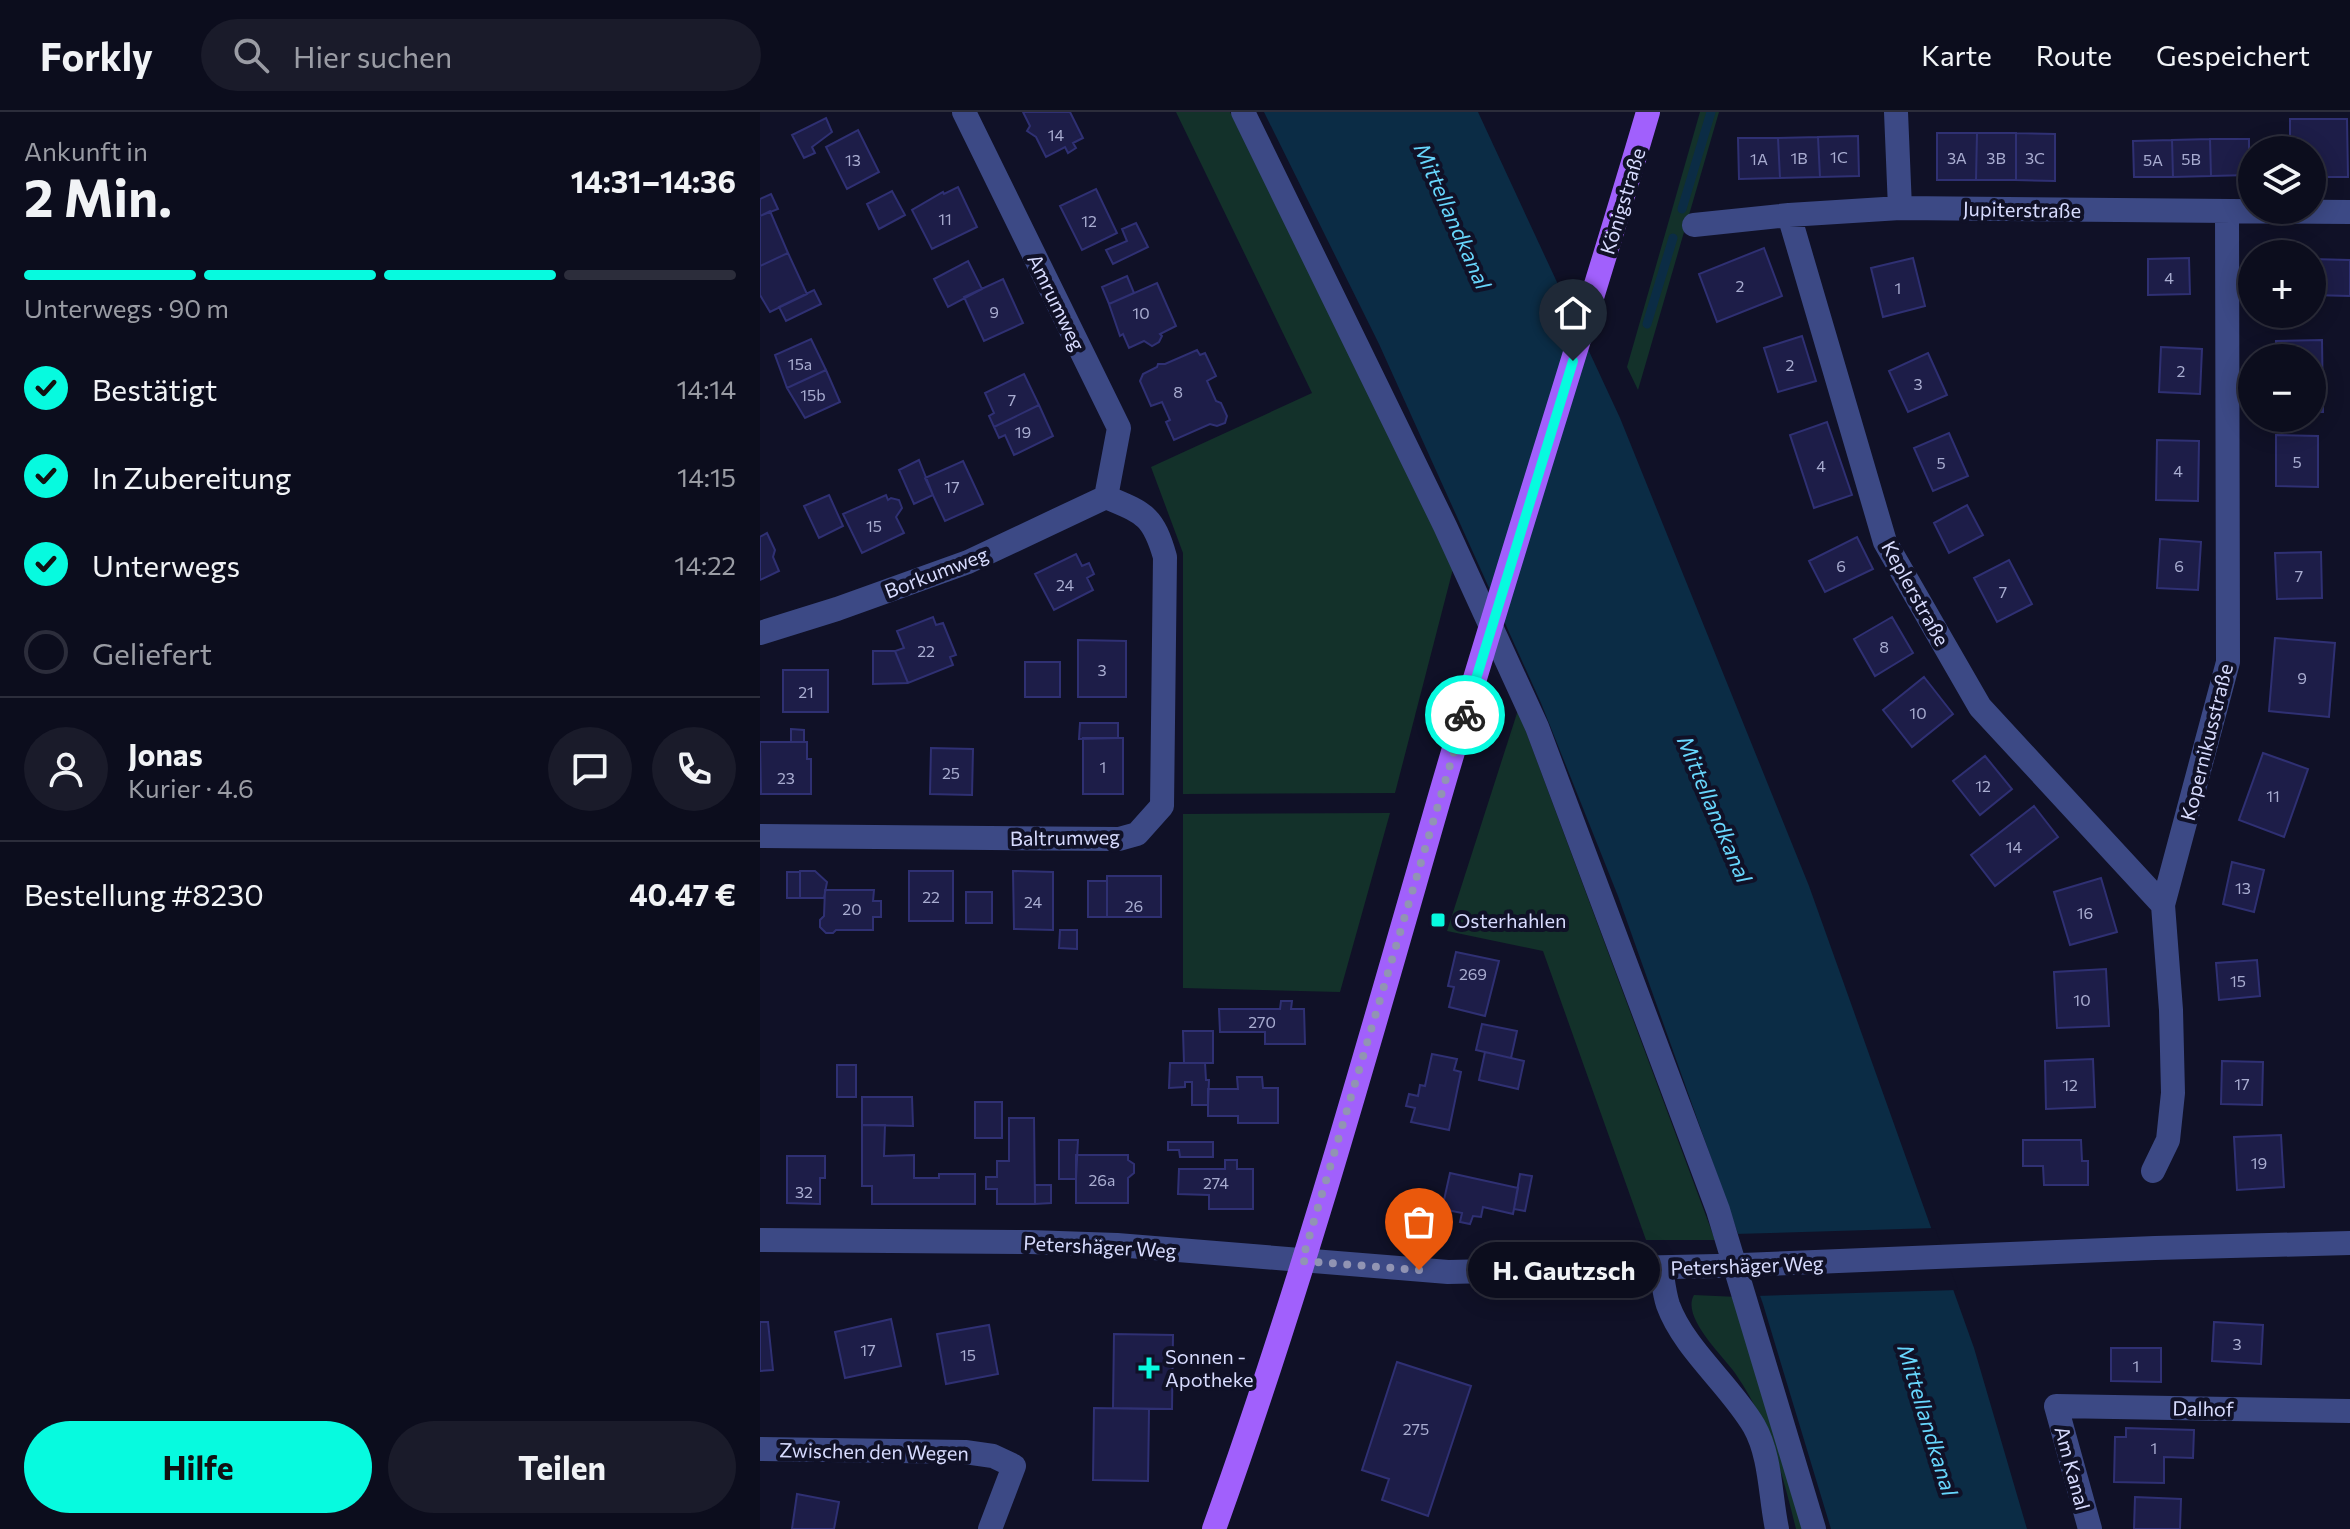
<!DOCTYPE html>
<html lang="de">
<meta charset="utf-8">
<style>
body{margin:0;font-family:Commissioner,sans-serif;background:#1a1b2a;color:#f1f3f6;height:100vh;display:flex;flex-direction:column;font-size:30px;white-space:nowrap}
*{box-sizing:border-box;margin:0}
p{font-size:26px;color:#9a9ca4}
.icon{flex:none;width:44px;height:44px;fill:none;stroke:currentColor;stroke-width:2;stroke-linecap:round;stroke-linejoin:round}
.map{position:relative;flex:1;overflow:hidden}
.sheet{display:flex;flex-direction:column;background:#0c0d1d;width:760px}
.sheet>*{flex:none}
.controls{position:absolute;left:1478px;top:24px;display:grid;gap:16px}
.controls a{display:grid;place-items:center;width:88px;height:88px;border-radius:50%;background:#0c0d1d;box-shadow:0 4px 20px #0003,0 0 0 2px #2c2d3b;font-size:40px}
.pin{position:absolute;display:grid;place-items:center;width:68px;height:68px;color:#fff;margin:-82px -34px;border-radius:50% 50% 50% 0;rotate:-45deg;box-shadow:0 0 8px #0007}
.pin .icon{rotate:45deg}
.courier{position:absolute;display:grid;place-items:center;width:80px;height:80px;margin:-40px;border:6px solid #07fadf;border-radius:50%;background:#fff;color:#222;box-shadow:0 2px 10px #0007}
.bubble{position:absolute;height:56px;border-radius:28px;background:#0c0d1d;box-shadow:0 4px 20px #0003,0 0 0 2px #2c2d3b;font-size:26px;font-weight:700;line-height:56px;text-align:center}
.overview em{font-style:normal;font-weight:700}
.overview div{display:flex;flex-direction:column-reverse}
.overview{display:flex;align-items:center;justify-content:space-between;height:136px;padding:0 24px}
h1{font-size:52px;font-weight:700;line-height:60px}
.bar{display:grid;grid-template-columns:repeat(4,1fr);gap:12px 8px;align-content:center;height:96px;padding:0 24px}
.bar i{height:10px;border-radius:6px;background:#2c2d3b}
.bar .selected{background:#07fadf}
.bar p{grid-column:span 4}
.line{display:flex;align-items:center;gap:20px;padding:0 24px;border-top:2px solid #2c2d3b}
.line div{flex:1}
.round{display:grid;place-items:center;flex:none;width:84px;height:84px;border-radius:42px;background:#1a1b2a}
ol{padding:0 24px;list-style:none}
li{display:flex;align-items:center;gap:24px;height:88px}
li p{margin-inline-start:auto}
li .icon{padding:8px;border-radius:50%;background:#07fadf;color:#111;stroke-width:4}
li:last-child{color:#9a9ca4}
li i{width:44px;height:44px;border:4px solid #2c2d3b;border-radius:50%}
.cta{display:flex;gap:16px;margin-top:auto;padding:16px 24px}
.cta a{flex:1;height:92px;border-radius:48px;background:#07fadf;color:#111;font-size:32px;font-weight:700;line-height:92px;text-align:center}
.cta a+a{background:#1a1b2a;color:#f1f3f6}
header{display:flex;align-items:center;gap:48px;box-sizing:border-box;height:112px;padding:0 40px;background:#0c0d1d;border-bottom:2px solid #2c2d3b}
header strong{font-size:38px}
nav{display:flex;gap:44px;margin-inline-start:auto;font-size:28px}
.search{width:560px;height:72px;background:#1a1b2a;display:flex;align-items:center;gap:20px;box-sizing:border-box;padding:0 28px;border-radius:44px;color:#9a9ca4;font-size:30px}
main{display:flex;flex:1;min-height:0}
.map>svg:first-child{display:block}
.green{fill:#13312a}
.water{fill:#0b2c45}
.pier{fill:#101127}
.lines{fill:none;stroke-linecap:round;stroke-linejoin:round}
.stream{stroke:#0b2c45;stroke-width:9}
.building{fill:#1d1d48;stroke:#2f3073;stroke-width:2}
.minor{stroke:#3c4985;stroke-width:24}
.major{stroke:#a160fc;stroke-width:24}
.done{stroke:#9194b3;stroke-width:8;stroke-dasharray:0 14.4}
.route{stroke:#07fadf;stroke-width:10}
.poi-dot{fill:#07fadf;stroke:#101127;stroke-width:3}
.labels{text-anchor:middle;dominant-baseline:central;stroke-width:8;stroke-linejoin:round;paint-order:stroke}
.number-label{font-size:16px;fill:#a8acd0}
.street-label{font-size:20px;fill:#d7dbfe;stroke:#101127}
.poi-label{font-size:20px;fill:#d7dbfe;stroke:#101127;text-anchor:start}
.water-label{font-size:22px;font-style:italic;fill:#67d6fc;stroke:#101127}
</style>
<header>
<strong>Forkly</strong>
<div class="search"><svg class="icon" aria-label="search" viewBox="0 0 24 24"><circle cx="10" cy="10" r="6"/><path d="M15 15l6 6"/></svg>Hier suchen</div>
<nav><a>Karte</a><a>Route</a><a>Gespeichert</a></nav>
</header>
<main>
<section class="sheet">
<div class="overview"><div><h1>2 Min.</h1><p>Ankunft in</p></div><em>14:31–14:36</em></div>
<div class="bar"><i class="selected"></i><i class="selected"></i><i class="selected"></i><i></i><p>Unterwegs · 90 m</p></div>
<ol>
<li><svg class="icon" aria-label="check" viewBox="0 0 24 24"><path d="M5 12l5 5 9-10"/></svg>Bestätigt<p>14:14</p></li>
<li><svg class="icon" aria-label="check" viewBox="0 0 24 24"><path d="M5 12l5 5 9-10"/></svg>In Zubereitung<p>14:15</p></li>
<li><svg class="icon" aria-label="check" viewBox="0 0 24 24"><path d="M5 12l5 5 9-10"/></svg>Unterwegs<p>14:22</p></li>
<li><i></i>Geliefert</li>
</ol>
<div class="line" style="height:144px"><a class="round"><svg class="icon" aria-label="person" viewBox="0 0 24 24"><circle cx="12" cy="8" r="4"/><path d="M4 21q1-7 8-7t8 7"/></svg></a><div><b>Jonas</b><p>Kurier · 4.6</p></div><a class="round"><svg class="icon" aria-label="chat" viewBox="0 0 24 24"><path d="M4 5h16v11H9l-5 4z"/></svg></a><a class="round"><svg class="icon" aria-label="phone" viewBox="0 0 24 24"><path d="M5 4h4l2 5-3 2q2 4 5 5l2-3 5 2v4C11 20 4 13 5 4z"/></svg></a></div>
<div class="line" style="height:104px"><div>Bestellung #8230</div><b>40.47 €</b></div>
<div class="cta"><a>Hilfe</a><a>Teilen</a></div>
</section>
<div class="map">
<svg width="1590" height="1417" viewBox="0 0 1590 1417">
<rect width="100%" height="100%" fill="#101127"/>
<path class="green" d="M416,0H470L694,453L635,681L423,682V441L391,355L552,281Z
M940,0H959L878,278L867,255Z
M758,598L955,1128H886L783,839L687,819Z
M630,701L580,880L423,876V702Z
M934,1183L978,1185L1048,1417H1036C1022,1360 1009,1310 975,1261C962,1243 921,1205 934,1183Z"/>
<path class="water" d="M504,0H718L860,306L1049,774L1214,1236L1267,1417H1071L1003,1192L858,784L781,591L619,232Z"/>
<path class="pier" d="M1175,1116L1198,1178L996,1184L974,1122Z"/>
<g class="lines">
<path class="stream" d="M922,97L951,0
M887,212L913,126"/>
</g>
<path class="building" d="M263,0H310L323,26L313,31L316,36L308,41L305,35L286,45L276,25L267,19L270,14Z
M66,6L72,20L52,35L55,41L44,46L32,23Z
M1530,7H1587L1588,65H1552V38H1530Z
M98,18L119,60L87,77L66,35Z
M1177,21H1217L1216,68H1177Z
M1217,21H1256V68H1216Z
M1256,21L1295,22V69L1256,68Z
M1098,24L1099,64L1060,65L1058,25Z
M1058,25L1060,65L1020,66L1018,26Z
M978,26H1018L1020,66L979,67Z
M1450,27H1489V63L1451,64Z
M1450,27L1451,64L1413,65L1412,28Z
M1412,28L1413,65H1374L1373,29Z
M198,75L217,115L172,137L152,98L183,80L184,82Z
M336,77L357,121L322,138L300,94Z
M132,79L145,103L119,117L107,92Z
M11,82L18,97L0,104V87Z
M10,99L28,141L0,154V104Z
M376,111L388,135L353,152L346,138L367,129L362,117Z
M1004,136L1022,184L957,210L939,162Z
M28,141L47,182L10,200L0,183V154Z
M1153,146L1165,194L1123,205L1111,156Z
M1429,146L1430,182L1388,183V147Z
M1552,147L1590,148V184L1552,183Z
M208,149L222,177L188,195L174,167Z
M367,164L374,181L349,192L342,175Z
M243,167L263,211L224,229L204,185Z
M397,171L416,214L400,222L402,224L399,230L392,234L384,229L369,236L363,222L360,224L349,192Z
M54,178L61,192L26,209L19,195Z
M1042,224L1056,269L1018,280L1004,236Z
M51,227L66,258L27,276L15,243Z
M1562,228L1563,300H1552V246H1517L1516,229Z
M1401,235L1442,237L1440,282L1399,280Z
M437,238L440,243L445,241L456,264L447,269L456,289L461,291L467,304L465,311L457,314L450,312L414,328L406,310L410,308L402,290L391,294L380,269L383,262L397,255L398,252H405Z
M1168,241L1187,283L1148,300L1129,259Z
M66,258L80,290L45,306L27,276Z
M264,262L279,293L234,315L229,304L234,301L225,281Z
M279,293L293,324L254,343L245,323L239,326L234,315Z
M1067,310L1092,383L1054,396L1030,323Z
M1189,321L1208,364L1173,379L1154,336Z
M1516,323L1558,324V375L1516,374Z
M1397,328L1439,329L1438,389L1396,388Z
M159,348L173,383L154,392L139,358Z
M203,349L223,392L185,409L165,366Z
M69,383L83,414L59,426L44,394Z
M126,383L128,388L131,386L139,388L142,396L136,405L144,421L102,441L83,402Z
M1207,393L1223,423L1189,441L1174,411Z
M7,421L15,438L13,445L19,459L0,468V425Z
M1097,425L1113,457L1065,480L1049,449Z
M1400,427L1441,430L1438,478L1397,476Z
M1561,440L1562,486L1517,487L1515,441Z
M316,442L322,454L329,451L334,462L327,466L333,478L294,498L275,462Z
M1249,448L1272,492L1237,510L1214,466Z
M173,505L176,513L183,511L196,543L190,545L193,553L148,571L135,539L144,536L137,519Z
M1132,505L1153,541L1115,564L1094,527Z
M1515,526L1575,531L1569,605L1509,599Z
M318,528L366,529V585H318Z
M113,539H135L148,571L113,572Z
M265,550H300V585H265Z
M23,558H68V600H23Z
M1164,565L1193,602L1152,635L1123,598Z
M320,611H358V626L319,627Z
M31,617L44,618V630H31Z
M323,626H363V682H323Z
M0,630H47V647H51V682H1Z
M171,636L213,637L212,683L170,682Z
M1503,641L1548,657L1524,725L1479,708Z
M1225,644L1252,677L1220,703L1193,669Z
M1274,694L1298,725L1235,774L1211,743Z
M1472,750L1504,758L1494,800L1463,792Z
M40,759H55L67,770L64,786H40Z
M149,759H193V809H149Z
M253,759L293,760V818L254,817Z
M27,760H40V786H27Z
M347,764H401V805H347Z
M1341,766L1357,820L1310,833L1294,780Z
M328,769H347V805H328Z
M65,778H114L113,789H121V805H113V818H76L73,821H66L60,815V808L64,804Z
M206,780H232V811H206Z
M300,818H317V837L299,836Z
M696,840L739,849L725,904L689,895L694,875L688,874Z
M1497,848L1500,884L1459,888L1456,851Z
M1346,857L1349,914L1297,916L1294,860Z
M521,889H532L531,897H544L545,932H505V920H460L459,897H520Z
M722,912L757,919L751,946L716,938Z
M423,919H453V951H424Z
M725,940L764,949L758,977L719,968Z
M672,942L697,947L694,958L701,960L689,1018L651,1010L655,996L646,994L649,982L658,984L660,973L665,974Z
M1333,947L1335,995L1286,997L1285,949Z
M1462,949L1503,950L1502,993L1461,992Z
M410,951H445L446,968H449L448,993H432V970H425V975L409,976Z
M77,953H96V985H77Z
M477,965H502L503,976H518V1011H478V1004H448V977H478Z
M102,985H152L153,1014L102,1013Z
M215,990H242V1026H215Z
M249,1006H274L275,1092H237V1077H226V1065H237V1049H249Z
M102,1013H125L124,1044L154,1043V1066H179V1062H215V1092H112V1074H102Z
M1521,1023L1524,1075L1477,1078L1474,1025Z
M299,1028H318L316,1067H299Z
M1263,1028H1321L1322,1049H1328V1073H1284L1283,1054H1263Z
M408,1030H453V1045H420L419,1038H408Z
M316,1043H368V1048L374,1052V1061L368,1066V1091H316Z
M27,1044H65V1066H60V1092L27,1091Z
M465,1048H477V1057H493V1097H449V1083L418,1082L419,1057H465Z
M690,1061L758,1076L753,1102L723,1095L721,1105L713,1104L710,1112L700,1110L702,1101L682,1097Z
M760,1062L772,1064L765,1099L754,1097Z
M275,1073H291V1091L275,1092Z
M131,1207L141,1254L85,1266L75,1220Z
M0,1210H8L13,1258L0,1259Z
M1454,1210L1503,1213L1501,1252L1452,1249Z
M229,1213L238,1262L186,1272L177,1222Z
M354,1222L413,1223L412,1297L353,1296Z
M1351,1236H1401V1270L1351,1269Z
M637,1250L711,1274L668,1404L622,1388L629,1367L602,1358Z
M334,1296L389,1297L388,1369L333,1368Z
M1366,1316L1434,1318L1433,1346L1404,1345V1371L1354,1370L1355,1325H1366Z
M37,1382L79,1390L74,1417H32Z
M1375,1385L1421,1387L1420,1417H1374Z"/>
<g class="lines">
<path class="minor" d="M204,0L359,316L346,385
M483,0L685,414L777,615L958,1098L1054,1417
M1136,0L1140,96
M1029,103L1125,430L1220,595L1403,793
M934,113L1029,103L1140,96L1590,100
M0,521L77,497L208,450L346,385
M0,724L359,727L377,722L402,694L405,445C393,403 384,401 346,385
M1393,1059L1408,1028L1413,981L1411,898L1403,793L1468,550L1467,99
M0,1128L270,1130L357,1133L688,1160L957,1154L1395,1136L1590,1131
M901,1156C903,1168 904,1181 908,1193C924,1237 970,1273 994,1314C1011,1344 1010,1384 1017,1417
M0,1337L205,1340L233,1344L254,1354L230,1417
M1330,1417L1296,1294L1590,1299"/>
<path class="major" d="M454,1417C540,1179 608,934 678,691C745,460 820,231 888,0"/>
</g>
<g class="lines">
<path class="done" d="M659,1158L542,1149L705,603"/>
<path class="route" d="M705,603L813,249"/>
</g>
<g class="poi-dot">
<rect x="670" y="800" width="16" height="16" rx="4"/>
<path d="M385 1244h8v8h8v8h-8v8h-8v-8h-8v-8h8z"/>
</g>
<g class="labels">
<g class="number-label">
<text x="296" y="22">14</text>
<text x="1079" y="44">1C</text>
<text x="1039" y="45">1B</text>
<text x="1197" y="45">3A</text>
<text x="1236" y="45">3B</text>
<text x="1275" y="45">3C</text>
<text x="999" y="46">1A</text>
<text x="1431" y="46">5B</text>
<text x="93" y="47">13</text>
<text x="1393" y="47">5A</text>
<text x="185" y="106">11</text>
<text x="329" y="108">12</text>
<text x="1409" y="165">4</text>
<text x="980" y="173">2</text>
<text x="1138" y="175">1</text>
<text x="234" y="199">9</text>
<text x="381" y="200">10</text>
<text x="40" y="251">15a</text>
<text x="1030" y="252">2</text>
<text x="1421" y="258">2</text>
<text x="1158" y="271">3</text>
<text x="418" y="279">8</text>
<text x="53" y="282">15b</text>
<text x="252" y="287">7</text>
<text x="263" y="319">19</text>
<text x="1537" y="349">5</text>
<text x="1181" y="350">5</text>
<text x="1061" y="353">4</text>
<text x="1418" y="358">4</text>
<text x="192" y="374">17</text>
<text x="114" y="413">15</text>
<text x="1081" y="453">6</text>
<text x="1419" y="453">6</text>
<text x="1539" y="463">7</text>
<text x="305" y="472">24</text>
<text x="1243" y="479">7</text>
<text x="1124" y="534">8</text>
<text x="166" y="538">22</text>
<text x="342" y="557">3</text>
<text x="1542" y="565">9</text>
<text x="46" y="579">21</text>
<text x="1158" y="600">10</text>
<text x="343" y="654">1</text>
<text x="191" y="660">25</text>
<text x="26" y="665">23</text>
<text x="1223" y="673">12</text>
<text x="1513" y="683">11</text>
<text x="1254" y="734">14</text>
<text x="1483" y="775">13</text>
<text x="171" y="784">22</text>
<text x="273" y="789">24</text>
<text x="374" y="793">26</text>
<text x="92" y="796">20</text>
<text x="1325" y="800">16</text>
<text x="713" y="861">269</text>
<text x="1478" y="868">15</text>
<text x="1322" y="887">10</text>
<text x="502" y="909">270</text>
<text x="1482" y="971">17</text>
<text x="1310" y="972">12</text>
<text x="1499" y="1050">19</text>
<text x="342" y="1067">26a</text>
<text x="456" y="1070">274</text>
<text x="44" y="1079">32</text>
<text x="1477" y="1231">3</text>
<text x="108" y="1237">17</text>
<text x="208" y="1242">15</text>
<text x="1376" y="1253">1</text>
<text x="656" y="1316">275</text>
<text x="1394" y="1335">1</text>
</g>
<g class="street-label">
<text transform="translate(862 89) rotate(-73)">Königstraße</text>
<text transform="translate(1262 97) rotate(1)">Jupiterstraße</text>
<text transform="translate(297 190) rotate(64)">Amrumweg</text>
<text transform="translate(176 460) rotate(-21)">Borkumweg</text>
<text transform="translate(1156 481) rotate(61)">Keplerstraße</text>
<text transform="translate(1446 630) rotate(-76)">Kopernikusstraße</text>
<text transform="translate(305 725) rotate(-1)">Baltrumweg</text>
<text transform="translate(340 1134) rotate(3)">Petershäger Weg</text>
<text transform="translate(987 1153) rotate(-2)">Petershäger Weg</text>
<text transform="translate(1443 1296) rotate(1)">Dalhof</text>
<text transform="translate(114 1339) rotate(1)">Zwischen den Wegen</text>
<text transform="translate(1313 1356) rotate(75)">Am Kanal</text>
</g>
<g class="poi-label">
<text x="694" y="808">Osterhahlen</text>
<text x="405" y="1244">Sonnen -<tspan x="405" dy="23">Apotheke</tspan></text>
</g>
<g class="water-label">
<text transform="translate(693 104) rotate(66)">Mittellandkanal</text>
<text transform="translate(955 697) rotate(67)">Mittellandkanal</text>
<text transform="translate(1168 1308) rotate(73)">Mittellandkanal</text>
</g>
</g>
</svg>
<div class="controls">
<a><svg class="icon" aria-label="layers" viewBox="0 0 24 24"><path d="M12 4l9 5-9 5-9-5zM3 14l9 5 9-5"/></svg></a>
<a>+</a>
<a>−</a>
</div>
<div class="pin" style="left:659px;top:1158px;background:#ea580c"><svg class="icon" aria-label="bag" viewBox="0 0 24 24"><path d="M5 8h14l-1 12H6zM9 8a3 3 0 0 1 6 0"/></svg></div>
<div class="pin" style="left:813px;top:249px;background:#1f2937"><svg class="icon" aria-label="home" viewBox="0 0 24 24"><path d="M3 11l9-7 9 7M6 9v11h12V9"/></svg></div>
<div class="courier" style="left:705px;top:603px"><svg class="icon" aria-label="bike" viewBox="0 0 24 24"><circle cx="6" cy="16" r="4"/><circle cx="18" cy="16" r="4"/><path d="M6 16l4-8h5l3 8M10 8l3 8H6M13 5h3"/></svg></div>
<div class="bubble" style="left:708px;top:1130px;width:192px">H. Gautzsch</div>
</div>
</main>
